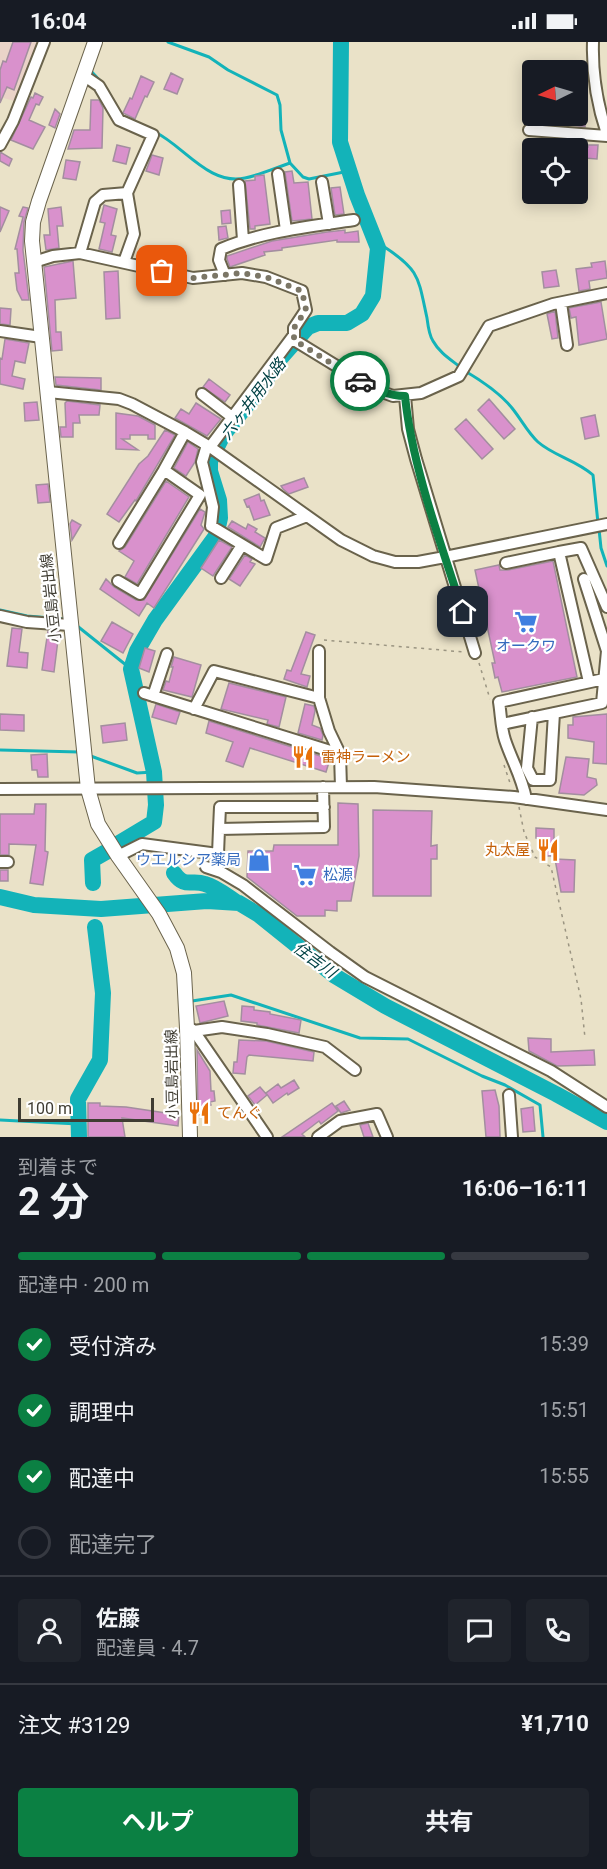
<!DOCTYPE html>
<html lang="ja">
<meta charset="utf-8">
<style>
body{margin:0;font-family:Roboto,"Noto Sans JP",sans-serif;background:#20242c;color:#f1f3f6;height:100vh;display:flex;flex-direction:column;font-size:22px;white-space:nowrap}
*{box-sizing:border-box;margin:0}
p{font-size:20px;color:#9ea1a6}
.icon{flex:none;width:33px;height:33px;fill:none;stroke:currentColor;stroke-width:2;stroke-linecap:round;stroke-linejoin:round}
.map{position:relative;height:1095px;overflow:hidden}
.details{display:flex;flex-direction:column;background:#171b24;flex:1}
.details>*{flex:none}
.needle{width:39px;rotate:265deg}
.fabs{position:absolute;left:522px;top:18px;display:grid;gap:12px}
.fabs a{display:grid;place-items:center;width:66px;height:66px;border-radius:6px;background:#171b24;box-shadow:0 3px 15px #0003;font-size:30px}
.scale{position:absolute;left:18px;bottom:15px;width:136px;box-sizing:border-box;padding-left:6px;border:3px solid #3f3c32;border-top:0;font-size:16px;line-height:21px;white-space:nowrap;color:#3f3c32;-webkit-text-stroke:4px #fff;paint-order:stroke}
.pin{position:absolute;display:grid;place-items:center;width:51px;height:51px;color:#fff;margin:-26px;border-radius:12px;box-shadow:0 3px 9px #0006}
.courier{position:absolute;display:grid;place-items:center;width:60px;height:60px;margin:-30px;border:4px solid #0b8043;border-radius:50%;background:#fff;color:#222;box-shadow:0 2px 8px #0007}
.head em{font-style:normal;font-weight:700}
.head div{display:flex;flex-direction:column-reverse}
.head{display:flex;align-items:center;justify-content:space-between;height:102px;padding:0 18px}
h1{font-size:39px;font-weight:700;line-height:45px}
.bar{display:grid;grid-template-columns:repeat(4,1fr);gap:9px 6px;align-content:center;height:72px;padding:0 18px}
.bar i{height:8px;border-radius:4px;background:#363941}
.bar .active{background:#0b8043}
.bar p{grid-column:span 4}
.line{display:flex;align-items:center;gap:15px;padding:0 18px;border-top:2px solid #363941}
.line div{flex:1}
.round{display:grid;place-items:center;flex:none;width:63px;height:63px;border-radius:6px;background:#20242c}
ol{padding:0 18px;list-style:none}
li{display:flex;align-items:center;gap:18px;height:66px}
li p{margin-inline-start:auto}
li .icon{padding:6px;border-radius:50%;background:#0b8043;color:#fff;stroke-width:4}
li:last-child{color:#9ea1a6}
li i{width:33px;height:33px;border:3px solid #363941;border-radius:50%}
.button{display:flex;gap:12px;margin-top:auto;padding:12px 18px}
.button a{flex:1;height:69px;border-radius:6px;background:#0b8043;color:#fff;font-size:24px;font-weight:700;line-height:69px;text-align:center}
.button a+a{background:#20242c;color:#f1f3f6}
.status{display:flex;justify-content:space-between;align-items:center;height:42px;padding:0 30px;background:#171b24;direction:ltr}
.status svg{height:16px;fill:currentColor}
.map>svg:first-child{display:block}
.education{fill:#ead3c8}
.lines{fill:none;stroke-linecap:round;stroke-linejoin:round}
.stream{stroke:#13b3b9;stroke-width:3}
.river{stroke:#13b3b9;stroke-width:16}
.building{fill:#d991cc;stroke:#a38e9f;stroke-width:1.5}
.minor-casing{stroke:#6a634c;stroke-width:14}
.major-casing{stroke:#6a634c;stroke-width:16}
.path{stroke:#9a9481;stroke-width:1.5;stroke-dasharray:3 4.5;stroke-linecap:butt}
.minor{stroke:#fff;stroke-width:10}
.major{stroke:#fff;stroke-width:14}
.done{stroke:#7b7666;stroke-width:6;stroke-dasharray:0 10.8}
.route{stroke:#0b8043;stroke-width:8}
.labels{text-anchor:middle;dominant-baseline:central;stroke-width:4.5;stroke-linejoin:round;paint-order:stroke}
.street-label{font-size:15px;fill:#3f3c32;stroke:#fff}
.shop-label{font-size:15px;fill:#366cbe;stroke:#fff}
.food-label{font-size:15px;fill:#c56008;stroke:#fff;text-anchor:start}
.water-label{font-size:16px;font-style:italic;fill:#004144;stroke:#fff}
</style>
<div class="status"><b>16:04</b><svg viewBox="0 0 49 12"><path d="M0 12V9h3v3zM5 12V6h3v6zM10 12V3h3v9zM15 12V0h3v12zM26 1h20v11H26zM47 4h2v5h-2z"/></svg></div>
<div class="map">
<svg width="607" height="1095" viewBox="0 0 607 1095">
<rect width="100%" height="100%" fill="#eae2c8"/>
<path class="education" d="M0,0H39L18,60L0,55Z"/>
<g class="lines">
<path class="stream" d="M168,0L209,15L228,28L277,53L280,63L281,88L290,121L303,135L309,137L349,129
M91,29L102,41
M106,46L116,64
M155,90C184,104 209,144 245,136C260,133 275,126 290,121
M378,206L383,204C420,228 418,235 427,276C428,284 429,293 433,299C439,310 450,317 460,325
M465,329C482,339 500,351 512,366C521,377 528,391 538,400C554,414 576,418 593,433L598,481
M599,487L601,506L607,524
M0,568L27,574L63,577
M76,583L131,627
M0,708L79,710
M88,713L137,731L154,730
M192,959L231,953L360,996L408,997L482,1034L505,1043L540,1063L543,1095
M0,1078L78,1082"/>
<path class="river" d="M119,801L154,780L156,763L154,730L131,627L137,609L155,578L216,494L220,476L219,458L210,429V419L223,393L259,348L278,319L308,285L318,281H347L362,272L373,254L378,206L357,153L340,100L341,0
M174,831C185,847 191,837 205,842C216,845 227,854 236,860
M93,841L92,818L106,810
M0,855L34,863L101,867L207,859L239,861L259,873L335,934L385,964L556,1052L607,1080
M79,1095L78,1057L100,1018L103,951L95,885"/>
</g>
<path class="building" d="M13,0H31L14,48L7,45L0,61V28L3,19L6,20Z
M171,31L183,37L177,52L164,47Z
M141,34L154,40L147,55L145,54L135,77L123,71L130,56L132,57Z
M35,51L43,55L39,63L36,62L29,78L45,85L33,107L11,98L31,55L33,56Z
M91,58H99L103,66L102,106L68,107L74,88H90Z
M55,67L60,72L55,86L49,83Z
M578,71H586L585,85L563,82V74H578Z
M117,103L130,106L126,122L113,119Z
M588,103H598L597,117L584,116V119L578,118V105H588Z
M0,110L12,117L9,124L0,119Z
M152,113L163,116L159,133L146,129Z
M66,118L80,120L76,138L63,136Z
M292,129L294,141L308,140L312,177L292,179L285,130Z
M264,133L270,182L255,184V187H250L245,139L255,138V134Z
M340,145L344,172L335,173L331,146Z
M104,163L117,167L111,193L116,194L112,210L99,207L105,181L100,180Z
M0,165L9,169L0,190Z
M23,165L28,166L24,180L23,208L29,258H22L17,248L15,231H19L17,207H15L23,175L19,174Z
M61,165L63,184H57L59,206L46,208L44,193H50L48,167Z
M230,168L231,181L222,182L221,169Z
M226,184L228,196L219,198L218,185Z
M345,188V191L358,189L359,200H337V198L282,206V208L264,210L265,213L230,225L227,217V214L272,199L327,190Z
M73,219L76,256L55,258L56,290H61L62,308L52,309L44,225Z
M605,219L607,236L589,239L590,247L579,249L576,227L592,225L591,221Z
M556,228L559,244L544,246L542,230Z
M118,229L120,276L106,277L104,230Z
M601,260L607,297L579,303L576,275L571,276L569,266Z
M0,266L11,267L10,283L0,282Z
M555,269L558,296L552,297L547,272Z
M5,297L29,301L25,321L15,319L12,334L25,337L23,347L0,342V316L2,317Z
M55,335L101,336V348L56,343Z
M209,337L230,353L225,360L203,345Z
M489,357L515,387L504,397L478,368Z
M67,359L100,363L99,373H79L80,381H73V395H61L60,385H66L65,361Z
M37,360L39,378L25,379L24,361Z
M196,361L221,377L207,394L175,376L181,367L189,372Z
M116,371L138,374L155,383V397H148V393H130V397H122L138,408L116,407Z
M595,373L599,394L585,397L581,376Z
M466,377L493,407L482,417L455,387Z
M165,388L175,393L136,459L135,458L119,480L107,472L139,422L148,414Z
M188,400L198,407L195,420L186,434L174,426Z
M304,436L308,445L289,452L283,447L281,444Z
M166,439L189,455L137,542L125,535L134,519L119,509L125,505Z
M48,442L50,460L38,461L36,443Z
M259,452L261,459L264,458L270,473L254,478L249,464L247,465L244,458Z
M200,467L205,470L201,483L204,487L154,566L147,561L139,574L100,547L106,537L114,545L136,558H144Z
M72,478L81,483L72,498L70,482Z
M232,479L246,487L248,482L257,487L255,490L265,496L260,505L228,485Z
M219,498L232,505L213,534L201,526Z
M245,513L252,517L250,520L255,522L240,544L229,537Z
M553,519L577,635L502,650L498,635L495,636L492,621H495L475,528L499,523L500,528H508Z
M112,580L133,592L123,611L101,599Z
M12,586L22,587L19,610L28,611L27,626L7,624Z
M48,589L59,590L54,630L42,628Z
M306,590L315,593L301,632L310,634L307,645L284,637L287,628L291,629Z
M145,606L155,609L149,630L139,626Z
M174,615L201,623L192,655L163,648L166,639L169,640L173,625H171Z
M229,641L286,655L279,685L267,682L268,678L221,667Z
M156,662L180,670L176,682L152,675Z
M305,662L314,664L315,669L312,683L320,686L323,693L322,698L298,691Z
M0,672L24,673V689L0,688Z
M607,672V722L593,721L594,700L568,696V683H573V675Z
M209,679L330,717L326,730L250,706L243,725L226,719L233,700L206,691Z
M125,681L127,698L103,701L101,684Z
M47,712L48,735H38L37,728H32L31,713Z
M566,715L589,717L587,735L596,737L597,743L584,753L559,751Z
M338,761L358,762L359,814L351,859H337V869L325,868V874H297L247,835L248,809H273L274,803H338Z
M35,762H46L45,809L48,810L43,843L30,841L36,803L9,802V813H0V772H34Z
M373,768L432,769L431,804L437,803V817H431V854H373Z
M536,786L554,787V814H541V801H538V796H536Z
M555,817L575,818L574,850H561Z
M8,828V839H0V828Z
M224,959L228,974L200,981L196,964Z
M242,964L254,965V968L270,970V972L301,978L299,991L257,983V981L241,979Z
M528,996L551,997V1010L594,1008L595,1023L557,1024L529,1009Z
M239,998L266,999L314,1010L313,1019L249,1013L247,1015L245,1032L233,1031L234,1020H237Z
M197,1008L210,1029L211,1049H214L215,1059L210,1060L211,1063L207,1064L205,1072L198,1073Z
M294,1038L299,1046L288,1053L287,1051L273,1061L266,1051L278,1042L281,1046Z
M260,1045L267,1053L255,1063L248,1054Z
M495,1048L499,1064L500,1095H486L482,1049Z
M344,1059L350,1068L341,1071L336,1064Z
M88,1061H100V1064L126,1065L179,1073L178,1084L122,1076L125,1095H88Z
M332,1061L338,1069L321,1082L319,1079L302,1092L305,1095H282Z
M533,1065L535,1089L523,1090L521,1067Z
M368,1081L373,1095H364L360,1083Z"/>
<g class="lines">
<g class="minor-casing">
<path id="minor" d="M593,0C592,31 597,62 607,92
M529,88L607,94
M0,103L13,79L44,0
M278,132L286,188
M322,140L329,182
M239,143L243,198
M80,211L95,160L103,153L127,151L153,93L119,78L99,44L83,33
M34,220L53,214L80,211L193,236L242,231L266,235L302,249L306,268L294,286V298L374,347L393,354L421,351L459,334L489,284L553,262L607,251
M124,220L134,192L127,151
M225,233L219,218L221,207C264,189 308,185 354,178
M561,261L567,303
M0,289L41,295
M48,350L119,357L132,362L185,390L210,405L341,498L373,514L395,520H418L445,515L607,482
M202,352L232,375
M405,354L408,387L416,417L475,611
M207,403L202,420L213,465L211,484L266,517L276,486L307,474
M210,405L294,293
M119,501L164,428
M559,510L581,506L607,565
M506,521L559,510L589,640
M221,536L242,503
M118,539L140,552L200,453L164,428L185,390
M0,574L27,580L70,583
M319,609V656L329,689L340,712L341,745
M144,651L340,712
M153,654L167,612
M194,667L214,629L319,656
M532,675L527,726L533,738H550L554,671
M502,682L602,661L607,609L584,537
M0,747L374,745L514,755L607,768
M526,757C522,735 512,719 505,698C501,686 501,672 499,660L604,637
M219,787L220,765H324
M118,814L142,802L218,812L219,787L324,785L323,745
M0,820H8
M206,825L221,830L243,843L330,910L365,935L551,1029L607,1065
M191,987L194,989L267,1095
M194,989L222,985L267,992L325,1005L355,1028
M509,1053L512,1095
M318,1095L340,1079L377,1072L387,1095"/>
</g>
<g class="major-casing">
<path id="major" d="M95,0L39,159L33,180L32,199L88,747L98,782L118,814L159,872L177,906L184,931L187,986L190,1095"/>
</g>
<path class="path" d="M324,598L464,610
M479,621L490,657
M504,723L511,744
M519,765L524,790L535,815L551,825L581,957L585,996"/>
<use href="#minor" class="minor"/>
<use href="#major" class="major"/>
</g>
<g class="lines">
<path class="done" d="M162,229L193,236L242,231L266,235L302,249L306,268L294,286V298L360,339"/>
<path class="route" d="M360,339C375,347 388,354 405,354C412,424 441,502 463,570"/>
</g>
<defs>
<g id="supermarket-bare" transform="scale(1.8)"><path d="M-6-5.5h2.5l.6 2H6L4.5 2H-2.5L-4.4-4H-6ZM-1.5 3.2a1.3 1.3 0 1 0 .1 0ZM3 3.2a1.3 1.3 0 1 0 .1 0Z" fill="#3f7fe0" stroke="#fff" stroke-width="2.5" paint-order="stroke"/></g>
<g id="restaurant-bare" transform="scale(1.8)"><path d="M-5-6h1v4h1v-4h1v4h1v-4h1v5L-1.5 .5V6h-2V.5L-5-1ZM5-6V6H3V1.5H1.5Q1.5-4 5-6Z" fill="#e8710a" stroke="#fff" stroke-width="2.5" paint-order="stroke"/></g>
<g id="shop-bare" transform="scale(1.8)"><path d="M-5-2.5h2.3a2.7 3.5 0 0 1 5.4 0H5L5.5 6h-11ZM-1.5-2.5h3a1.5 2.3 0 0 0-3 0Z" fill="#3f7fe0" stroke="#fff" stroke-width="2.5" paint-order="stroke"/></g>
</defs>
<g fill-rule="evenodd">
<use href="#supermarket-bare" x="526" y="580"/>
<use href="#restaurant-bare" x="303" y="715"/>
<use href="#restaurant-bare" x="548" y="808"/>
<use href="#shop-bare" x="259" y="818"/>
<use href="#supermarket-bare" x="305" y="833"/>
<use href="#restaurant-bare" x="199" y="1071"/>
</g>
<g class="labels">
<g class="street-label">
<text transform="translate(51 556) rotate(-96)">小豆島岩出線</text>
<text transform="translate(172 1032) rotate(-91)">小豆島岩出線</text>
</g>
<g class="shop-label">
<text x="526" y="604">オークワ</text>
<text x="241" y="818" text-anchor="end">ウエルシア薬局</text>
<text x="323" y="833" text-anchor="start">松源</text>
</g>
<g class="food-label">
<text x="321" y="715">雷神ラーメン</text>
<text x="530" y="808" text-anchor="end">丸太屋</text>
<text x="217" y="1071">てんぐ</text>
</g>
<g class="water-label">
<text transform="translate(253 357) rotate(-53)">六ヶ井用水路</text>
<text transform="translate(315 918) rotate(36)">住吉川</text>
</g>
</g>
</svg>
<div class="fabs">
<a><svg class="needle" viewBox="-14 -14 28 28"><path d="M0-13l5 13h-10z" fill="#e53935"/><path d="M0 13l5-13h-10z" fill="#9ea1a6"/></svg></a>
<a><svg class="icon" aria-label="locate" viewBox="0 0 24 24"><circle cx="12" cy="12" r="6"/><path d="M12 2v4M12 18v4M2 12h4M18 12h4"/></svg></a>
</div>
<div class="scale">100 m</div>
<div class="pin" style="left:162px;top:229px;background:#ea580c"><svg class="icon" aria-label="bag" viewBox="0 0 24 24"><path d="M5 8h14l-1 12H6zM9 8a3 3 0 0 1 6 0"/></svg></div>
<div class="pin" style="left:463px;top:570px;background:#1f2937"><svg class="icon" aria-label="home" viewBox="0 0 24 24"><path d="M3 11l9-7 9 7M6 9v11h12V9"/></svg></div>
<div class="courier" style="left:360px;top:339px"><svg class="icon" aria-label="car" viewBox="0 0 24 24"><path d="M5 17H2v-5l4-1 3-4h7l3 4 3 1v5h-3M9 17h6M6 11h13"/><circle cx="7" cy="17" r="2"/><circle cx="17" cy="17" r="2"/></svg></div>
</div>
<section class="details">
<div class="head"><div><h1>2 分</h1><p>到着まで</p></div><em>16:06–16:11</em></div>
<div class="bar"><i class="active"></i><i class="active"></i><i class="active"></i><i></i><p>配達中 · 200 m</p></div>
<ol>
<li><svg class="icon" aria-label="check" viewBox="0 0 24 24"><path d="M5 12l5 5 9-10"/></svg>受付済み<p>15:39</p></li>
<li><svg class="icon" aria-label="check" viewBox="0 0 24 24"><path d="M5 12l5 5 9-10"/></svg>調理中<p>15:51</p></li>
<li><svg class="icon" aria-label="check" viewBox="0 0 24 24"><path d="M5 12l5 5 9-10"/></svg>配達中<p>15:55</p></li>
<li><i></i>配達完了</li>
</ol>
<div class="line" style="height:108px"><a class="round"><svg class="icon" aria-label="person" viewBox="0 0 24 24"><circle cx="12" cy="8" r="4"/><path d="M4 21q1-7 8-7t8 7"/></svg></a><div><b>佐藤</b><p>配達員 · 4.7</p></div><a class="round"><svg class="icon" aria-label="chat" viewBox="0 0 24 24"><path d="M4 5h16v11H9l-5 4z"/></svg></a><a class="round"><svg class="icon" aria-label="phone" viewBox="0 0 24 24"><path d="M5 4h4l2 5-3 2q2 4 5 5l2-3 5 2v4C11 20 4 13 5 4z"/></svg></a></div>
<div class="line" style="height:78px"><div>注文 #3129</div><b>¥1,710</b></div>
<div class="button"><a>ヘルプ</a><a>共有</a></div>
</section>
